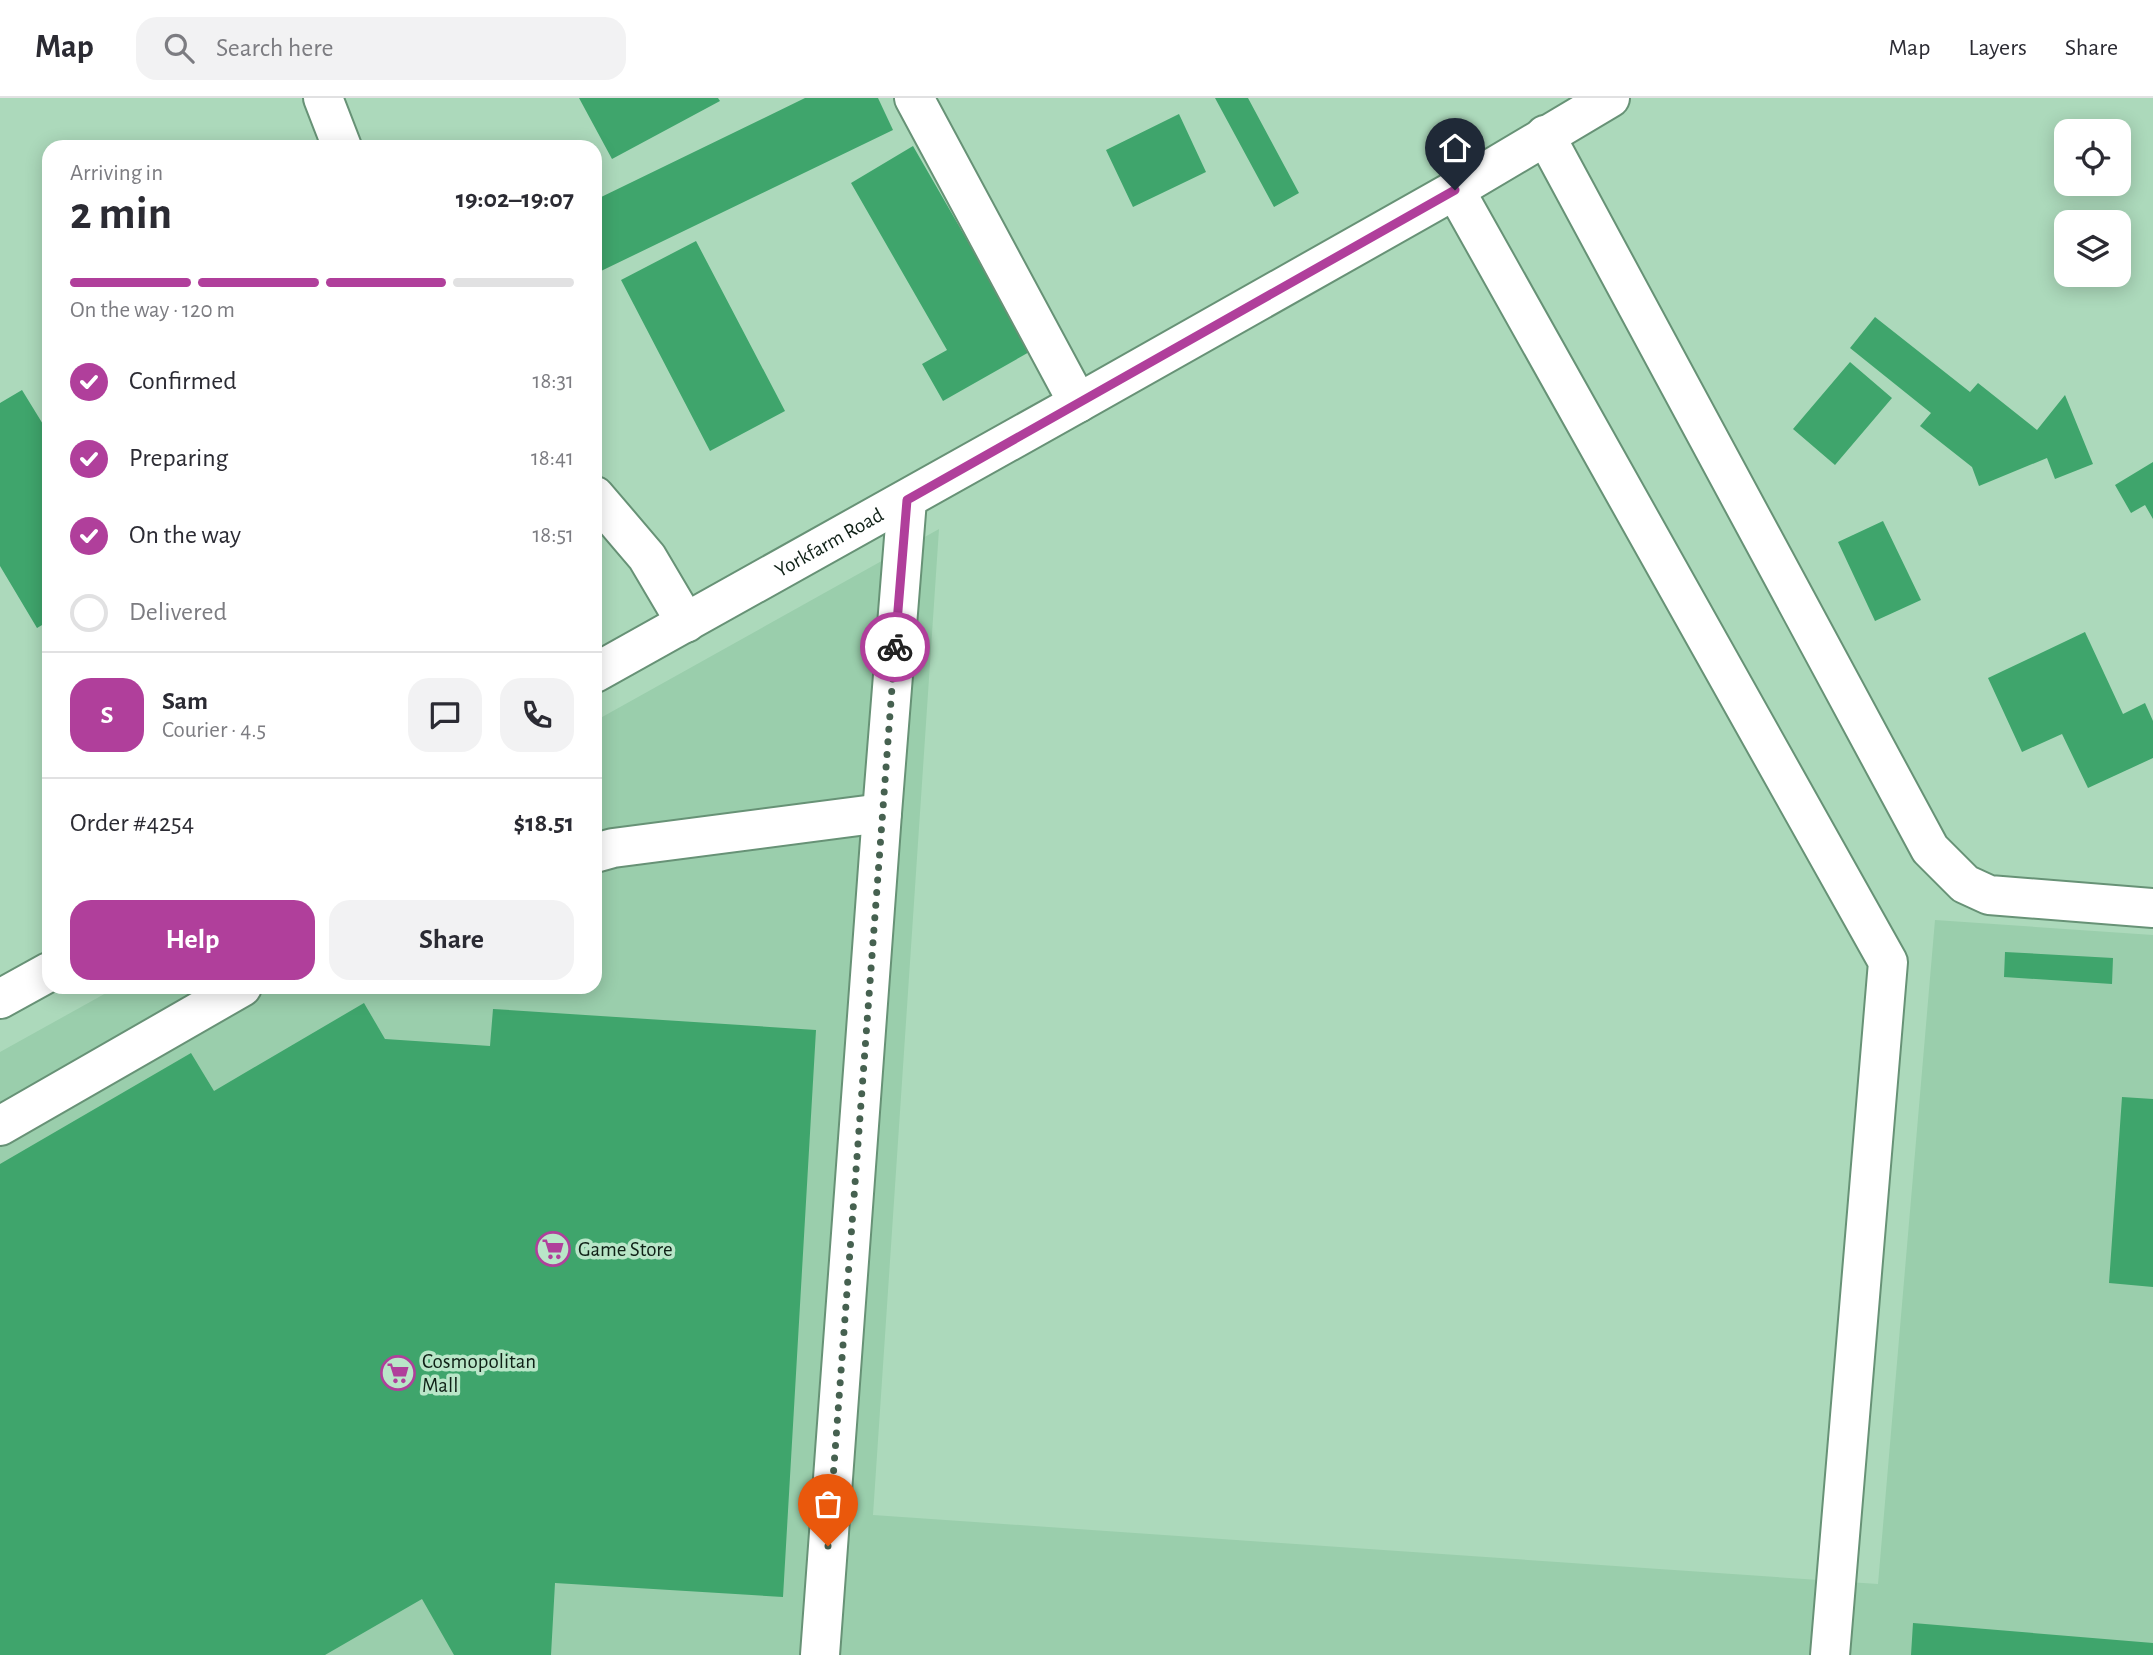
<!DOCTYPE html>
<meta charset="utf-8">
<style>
body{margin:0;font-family:"Alegreya Sans",sans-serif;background:#f2f2f3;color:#2b2b33;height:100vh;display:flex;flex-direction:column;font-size:26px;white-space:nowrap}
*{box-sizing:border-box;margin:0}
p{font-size:23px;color:#7c7c81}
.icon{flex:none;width:38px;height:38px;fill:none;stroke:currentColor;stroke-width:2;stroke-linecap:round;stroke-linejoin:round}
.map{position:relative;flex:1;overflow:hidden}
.drawer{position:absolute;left:42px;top:42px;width:560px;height:854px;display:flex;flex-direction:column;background:#fff;border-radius:21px;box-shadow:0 4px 18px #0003}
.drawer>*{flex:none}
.controls{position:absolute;left:2054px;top:21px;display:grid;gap:14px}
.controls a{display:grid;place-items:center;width:77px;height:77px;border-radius:14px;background:#fff;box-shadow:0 4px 18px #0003;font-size:35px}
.pin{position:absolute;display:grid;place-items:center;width:60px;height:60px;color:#fff;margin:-72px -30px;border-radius:50% 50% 50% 0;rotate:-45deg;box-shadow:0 0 7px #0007}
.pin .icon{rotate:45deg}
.courier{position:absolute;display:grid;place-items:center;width:70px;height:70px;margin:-35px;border:5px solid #b03f9b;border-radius:50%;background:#fff;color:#222;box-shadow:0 2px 9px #0007}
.overview em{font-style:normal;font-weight:700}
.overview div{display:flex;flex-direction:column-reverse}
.overview{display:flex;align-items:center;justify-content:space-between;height:119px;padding:0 28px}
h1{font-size:46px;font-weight:700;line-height:52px}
.bar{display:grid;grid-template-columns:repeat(4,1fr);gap:10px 7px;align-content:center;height:84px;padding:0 28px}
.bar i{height:9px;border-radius:5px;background:#e1e1e2}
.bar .active{background:#b03f9b}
.bar p{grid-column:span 4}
.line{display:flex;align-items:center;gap:18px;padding:0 28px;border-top:2px solid #e1e1e2}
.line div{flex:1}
.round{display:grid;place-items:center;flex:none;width:74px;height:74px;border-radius:21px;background:#f2f2f3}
ol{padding:0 28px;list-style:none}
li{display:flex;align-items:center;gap:21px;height:77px}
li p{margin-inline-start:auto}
li .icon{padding:7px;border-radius:50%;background:#b03f9b;color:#fff;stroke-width:4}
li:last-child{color:#7c7c81}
li i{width:38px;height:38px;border:4px solid #e1e1e2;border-radius:50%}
.cta{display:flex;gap:14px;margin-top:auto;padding:14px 28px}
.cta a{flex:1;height:80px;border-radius:21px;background:#b03f9b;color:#fff;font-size:28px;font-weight:700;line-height:80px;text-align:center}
.cta a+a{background:#f2f2f3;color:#2b2b33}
header{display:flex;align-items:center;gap:42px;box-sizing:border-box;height:98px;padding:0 35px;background:#fff;border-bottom:2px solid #e1e1e2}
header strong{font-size:33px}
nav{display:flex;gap:38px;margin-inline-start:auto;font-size:24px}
.search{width:490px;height:63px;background:#f2f2f3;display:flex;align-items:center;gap:18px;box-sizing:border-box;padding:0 24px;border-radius:21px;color:#7c7c81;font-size:26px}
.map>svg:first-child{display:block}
.built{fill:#9aceac}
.building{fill:#3fa56c}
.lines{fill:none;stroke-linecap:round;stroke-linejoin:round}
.minor-casing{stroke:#679276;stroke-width:42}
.minor{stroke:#fff;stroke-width:38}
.done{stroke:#466150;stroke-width:7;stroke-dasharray:0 12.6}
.route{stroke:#b03f9b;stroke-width:9}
.labels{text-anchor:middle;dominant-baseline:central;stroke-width:7;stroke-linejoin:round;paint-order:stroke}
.street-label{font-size:21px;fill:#0f2016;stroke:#b9e6c8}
.poi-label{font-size:21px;fill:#0f2016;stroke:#b9e6c8;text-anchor:start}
</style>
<header>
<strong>Map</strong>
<div class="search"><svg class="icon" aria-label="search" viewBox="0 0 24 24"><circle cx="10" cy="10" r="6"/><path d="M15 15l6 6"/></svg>Search here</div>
<nav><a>Map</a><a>Layers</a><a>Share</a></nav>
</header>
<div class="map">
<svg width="2153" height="1557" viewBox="0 0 2153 1557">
<rect width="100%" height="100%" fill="#acd9bb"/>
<path class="built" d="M939,431L873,1417L1878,1486L1935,822L2153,837V1557H0V954L117,889H595V623Z"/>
<path class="building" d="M579,0H718L720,3L612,61Z
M805,0H878L893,32L601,173L595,160V102Z
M1215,0H1248L1299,95L1274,109Z
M1179,16L1206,74L1133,109L1106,52Z
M913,48L1031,253L943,303L922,266L947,252L851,85Z
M696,143L785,313L710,353L621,182Z
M1875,219L1970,294L1978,285L2037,332L2065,297L2093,366L2055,381L2047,360L1979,388L1972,369L1920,328L1931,315L1850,250Z
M1850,264L1892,300L1835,367L1793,331Z
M22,292L49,336V523L37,530L0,468V305Z
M2153,364V421L2145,407L2131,415L2115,387Z
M1883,423L1921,502L1875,523L1838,444Z
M2085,534L2123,616L2145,605L2153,623V660L2088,690L2062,636L2022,654L1988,580Z
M2005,854L2113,860L2112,886L2004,879Z
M364,905L385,941L490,948L493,911L816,932L783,1499L555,1485L551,1557H454L422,1501L325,1557H0V1066L191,955L214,993Z
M2122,999L2153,1001V1189L2109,1185Z
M1913,1525L2153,1545V1557H1911Z"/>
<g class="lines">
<g class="minor-casing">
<g id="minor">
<path d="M323,0L342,49"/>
<path d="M914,0L1078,305"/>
<path d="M1545,37L1930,751L1965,786L1989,797L2153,810"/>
<path d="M1455,92L1888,864L1830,1557"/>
<path d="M595,398L647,459L686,525"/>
<path id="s1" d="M595,575L1078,305L1455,92L1610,0"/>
<path d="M595,755L613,750L882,715"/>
<path d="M0,901L49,874"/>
<path d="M0,1028L242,889"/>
<path d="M820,1557L882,715L907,402"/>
</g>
</g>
<use href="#minor" class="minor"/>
</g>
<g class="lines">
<path class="done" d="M828,1448L895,549"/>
<path class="route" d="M895,549L907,402L1455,92"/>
</g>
<defs>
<g id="supermarket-ring" transform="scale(1.75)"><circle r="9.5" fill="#b9e6c8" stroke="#b03f9b" stroke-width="1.5"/><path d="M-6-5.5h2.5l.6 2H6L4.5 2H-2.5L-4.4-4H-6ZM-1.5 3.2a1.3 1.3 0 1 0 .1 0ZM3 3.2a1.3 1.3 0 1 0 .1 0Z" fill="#b03f9b"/></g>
</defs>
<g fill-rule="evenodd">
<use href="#supermarket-ring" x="553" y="1151"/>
<use href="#supermarket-ring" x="398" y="1275"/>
</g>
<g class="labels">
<g class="street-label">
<text stroke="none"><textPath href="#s1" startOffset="268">Yorkfarm Road</textPath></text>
</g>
<g class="poi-label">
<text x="578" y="1151">Game Store</text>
<text x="422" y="1263">Cosmopolitan<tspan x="422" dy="24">Mall</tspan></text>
</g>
</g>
</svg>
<div class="controls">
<a><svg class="icon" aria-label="locate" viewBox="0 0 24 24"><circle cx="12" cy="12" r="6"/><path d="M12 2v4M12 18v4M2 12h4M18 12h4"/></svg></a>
<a><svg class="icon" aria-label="layers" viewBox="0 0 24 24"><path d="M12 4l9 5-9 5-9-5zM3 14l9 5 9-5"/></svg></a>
</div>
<div class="pin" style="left:828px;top:1448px;background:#ea580c"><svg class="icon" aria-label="bag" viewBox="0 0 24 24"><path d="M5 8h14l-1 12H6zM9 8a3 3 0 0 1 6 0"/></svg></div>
<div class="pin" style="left:1455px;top:92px;background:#1f2937"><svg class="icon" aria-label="home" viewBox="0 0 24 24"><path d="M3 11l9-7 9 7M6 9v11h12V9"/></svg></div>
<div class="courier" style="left:895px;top:549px"><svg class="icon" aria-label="bike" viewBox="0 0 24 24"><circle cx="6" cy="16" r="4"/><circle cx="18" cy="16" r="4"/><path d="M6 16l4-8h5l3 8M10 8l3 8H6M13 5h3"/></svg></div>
<section class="drawer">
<div class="overview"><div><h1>2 min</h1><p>Arriving in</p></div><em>19:02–19:07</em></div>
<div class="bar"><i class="active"></i><i class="active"></i><i class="active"></i><i></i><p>On the way · 120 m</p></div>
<ol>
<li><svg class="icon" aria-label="check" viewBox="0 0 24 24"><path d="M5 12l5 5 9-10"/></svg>Confirmed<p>18:31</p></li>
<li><svg class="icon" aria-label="check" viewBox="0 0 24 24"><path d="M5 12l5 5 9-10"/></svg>Preparing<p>18:41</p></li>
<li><svg class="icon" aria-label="check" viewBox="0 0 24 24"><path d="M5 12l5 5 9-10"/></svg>On the way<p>18:51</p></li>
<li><i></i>Delivered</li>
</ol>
<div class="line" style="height:126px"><b class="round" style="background:#b03f9b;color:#fff">S</b><div><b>Sam</b><p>Courier · 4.5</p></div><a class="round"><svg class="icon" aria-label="chat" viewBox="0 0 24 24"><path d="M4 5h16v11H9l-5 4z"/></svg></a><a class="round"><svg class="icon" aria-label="phone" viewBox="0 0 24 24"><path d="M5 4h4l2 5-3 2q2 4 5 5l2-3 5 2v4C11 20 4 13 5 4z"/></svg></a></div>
<div class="line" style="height:91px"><div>Order #4254</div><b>$18.51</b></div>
<div class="cta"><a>Help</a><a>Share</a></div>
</section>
</div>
